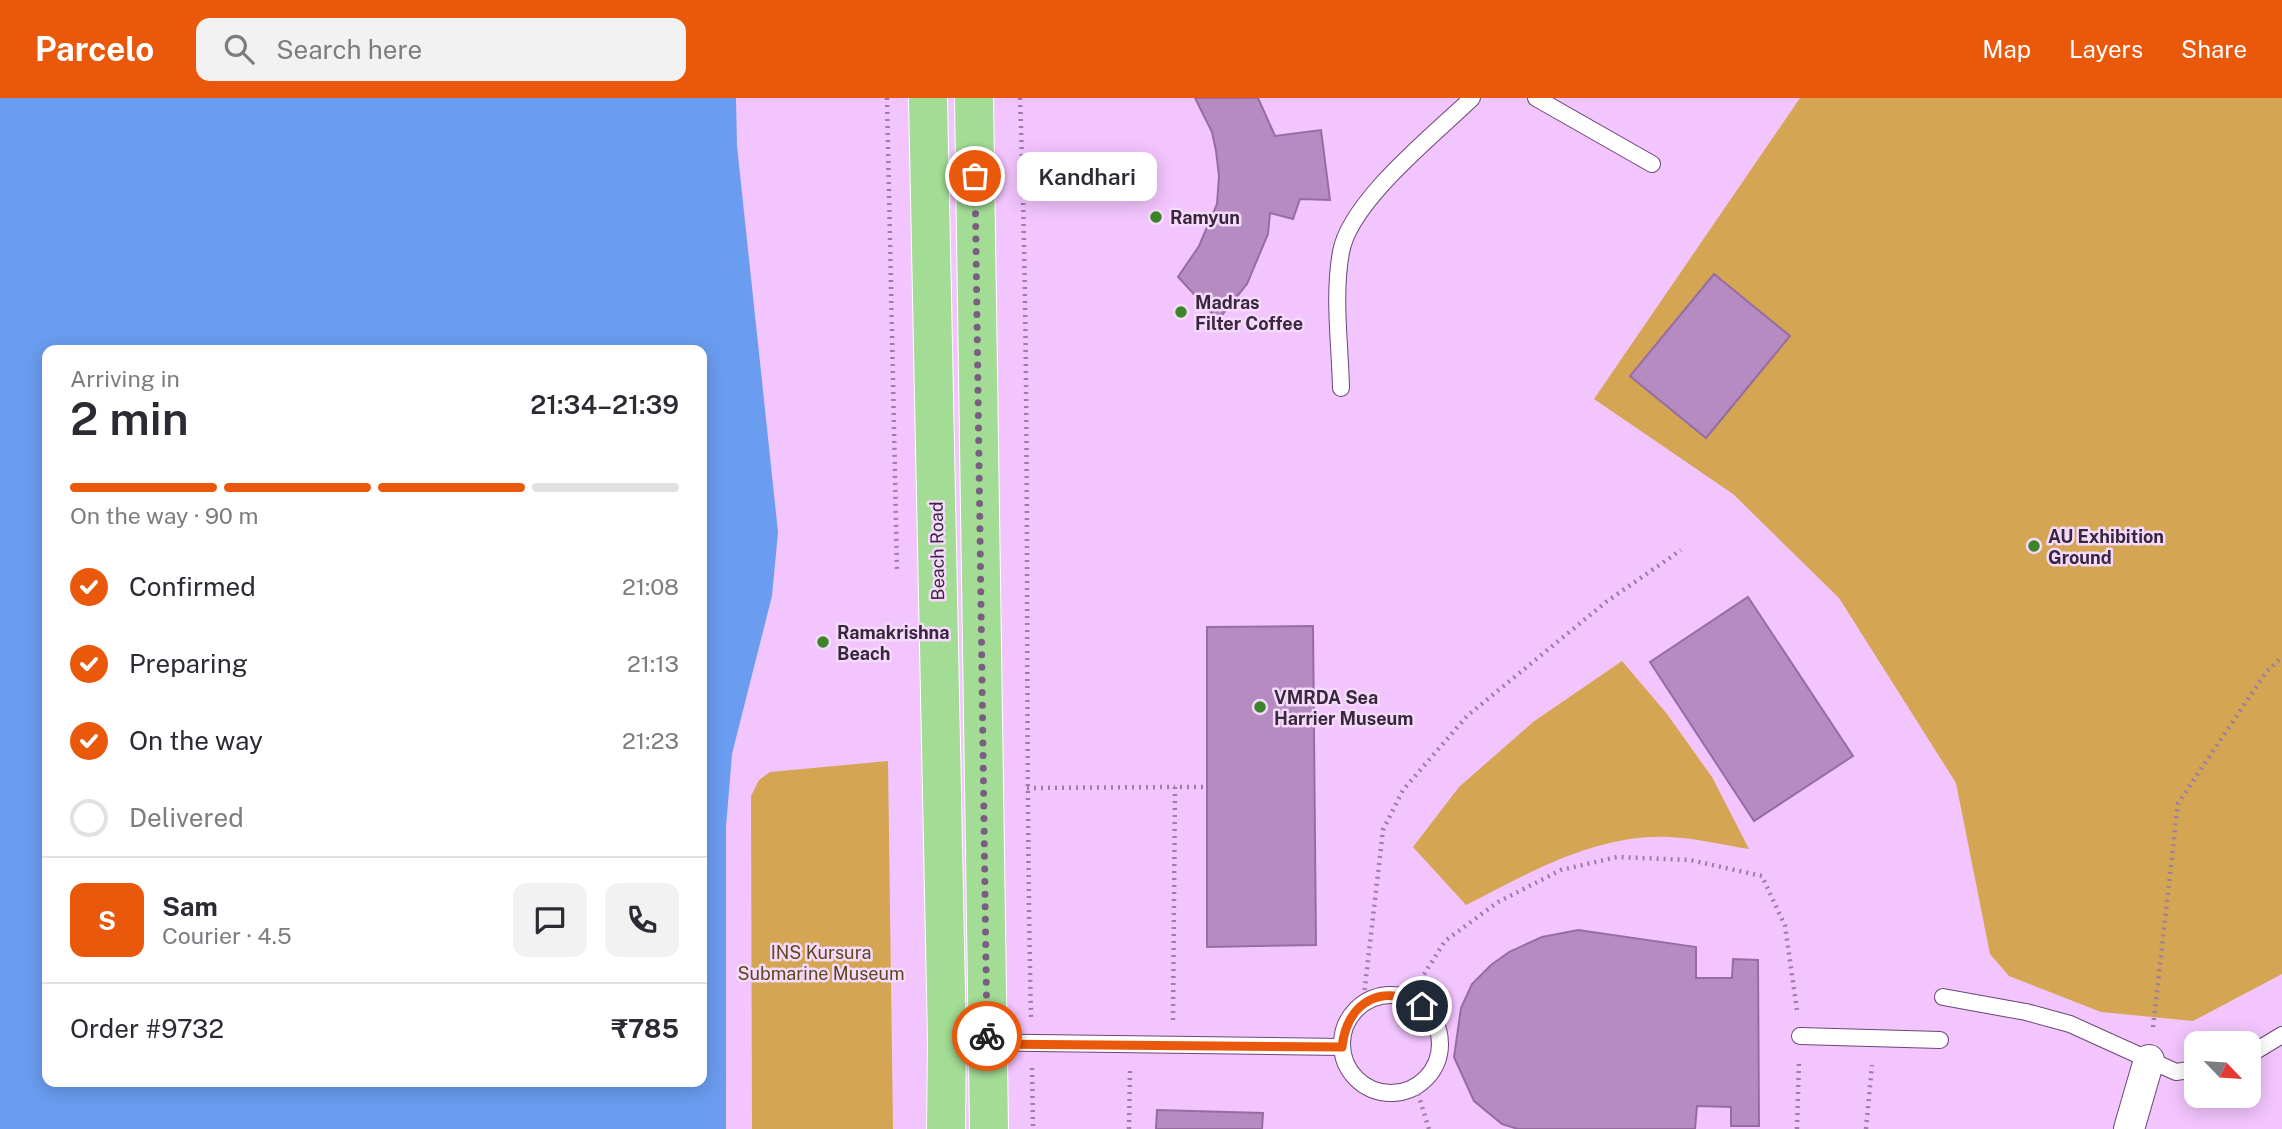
<!DOCTYPE html>
<meta charset="utf-8">
<style>
body{margin:0;font-family:"Public Sans",sans-serif;background:#f2f2f3;color:#2b2b33;height:100vh;display:flex;flex-direction:column;font-size:26px;white-space:nowrap}
*{box-sizing:border-box;margin:0}
p{font-size:23px;color:#7c7c81}
.icon{flex:none;width:38px;height:38px;fill:none;stroke:currentColor;stroke-width:2;stroke-linecap:round;stroke-linejoin:round}
.map{position:relative;flex:1;overflow:hidden}
.sheet{position:absolute;left:42px;top:247px;width:665px;height:742px;display:flex;flex-direction:column;background:#fff;border-radius:14px;box-shadow:0 4px 18px #0003}
.sheet>*{flex:none}
.needle{width:46px;rotate:115deg}
.fabs{position:absolute;left:2184px;top:933px;display:grid;gap:14px}
.fabs a{display:grid;place-items:center;width:77px;height:77px;border-radius:14px;background:#fff;box-shadow:0 4px 18px #0003;font-size:35px}
.pin{position:absolute;display:grid;place-items:center;width:60px;height:60px;color:#fff;margin:-30px;border:4px solid #fff;border-radius:50%;box-shadow:0 2px 7px #0007}
.courier{position:absolute;display:grid;place-items:center;width:70px;height:70px;margin:-35px;border:5px solid #ea580c;border-radius:50%;background:#fff;color:#222;box-shadow:0 2px 9px #0007}
.bubble{position:absolute;height:49px;border-radius:14px;background:#fff;box-shadow:0 4px 18px #0003;font-size:23px;font-weight:600;line-height:49px;text-align:center}
.overview em{font-style:normal;font-weight:600}
.overview div{display:flex;flex-direction:column-reverse}
.overview{display:flex;align-items:center;justify-content:space-between;height:119px;padding:0 28px}
h1{font-size:46px;font-weight:600;line-height:52px}
.bar{display:grid;grid-template-columns:repeat(4,1fr);gap:10px 7px;align-content:center;height:84px;padding:0 28px}
.bar i{height:9px;border-radius:5px;background:#e1e1e2}
.bar .on{background:#ea580c}
.bar p{grid-column:span 4}
.line{display:flex;align-items:center;gap:18px;padding:0 28px;border-top:2px solid #e1e1e2}
.line div{flex:1}
.round{display:grid;place-items:center;flex:none;width:74px;height:74px;border-radius:14px;background:#f2f2f3}
ol{padding:0 28px;list-style:none}
li{display:flex;align-items:center;gap:21px;height:77px}
li p{margin-inline-start:auto}
li .icon{padding:7px;border-radius:50%;background:#ea580c;color:#fff;stroke-width:4}
li:last-child{color:#7c7c81}
li i{width:38px;height:38px;border:4px solid #e1e1e2;border-radius:50%}
header{display:flex;align-items:center;gap:42px;box-sizing:border-box;height:98px;padding:0 35px;background:#ea580c;color:#fff}
header strong{font-size:33px}
nav{display:flex;gap:38px;margin-inline-start:auto;font-size:24px}
.search{width:490px;height:63px;background:#f2f2f3;display:flex;align-items:center;gap:18px;box-sizing:border-box;padding:0 24px;border-radius:14px;color:#7c7c81;font-size:26px}
.map>svg:first-child{display:block}
.green{fill:#d4a552}
.water{fill:#6a9df0;fill-rule:evenodd}
.building{fill:#b68bc1;stroke:#976da1;stroke-width:2}
.lines{fill:none;stroke-linecap:round;stroke-linejoin:round}
.lane-casing{stroke:#6d4576;stroke-width:18}
.street-casing{stroke:#6d4576;stroke-width:32}
.primary-casing{stroke:#fff;stroke-width:40}
.path{stroke:#9e7ca5;stroke-width:4.5;stroke-dasharray:2 5;stroke-linecap:butt}
.lane{stroke:#fff;stroke-width:16}
.street{stroke:#fff;stroke-width:30}
.primary{stroke:#a3dc95;stroke-width:38}
.done{stroke:#7a5e81;stroke-width:7;stroke-dasharray:0 12.6}
.route{stroke:#ea580c;stroke-width:9}
.poi-dot{fill:#3c8329;stroke:#f5dafc;stroke-width:2.5}
.labels{text-anchor:middle;dominant-baseline:central;stroke-width:5;stroke-linejoin:round;paint-order:stroke}
.poi-label{font-size:18px;font-weight:bold;fill:#39273d;stroke:#f5dafc;text-anchor:start}
.street-label{font-size:18px;fill:#39273d;stroke:#f5dafc}
.park-label{font-size:18px;fill:#5e471d;stroke:#f5dafc}
</style>
<header>
<strong>Parcelo</strong>
<div class="search"><svg class="icon" aria-label="search" viewBox="0 0 24 24"><circle cx="10" cy="10" r="6"/><path d="M15 15l6 6"/></svg>Search here</div>
<nav><a>Map</a><a>Layers</a><a>Share</a></nav>
</header>
<div class="map">
<svg width="2282" height="1031" viewBox="0 0 2282 1031">
<rect width="100%" height="100%" fill="#f3c5fe"/>
<path class="green" d="M1800,0H2282V876L2193,923L2101,914L2009,878L1990,856L1956,685L1839,500L1733,396L1594,301Z
M1622,563L1667,616L1712,679L1749,751C1723,747 1696,740 1669,739C1595,736 1529,775 1466,807L1413,749L1459,689L1533,624Z
M888,663L893,1031H752L751,698L759,682L770,674Z"/>
<path class="water" d="M0,0H736L737,48L778,434L772,498L732,656L726,729V1031H0ZM47,252H702V984H47Z"/>
<path class="building" d="M1195,0H1258L1275,38L1321,32L1330,102L1300,101L1293,121L1270,115L1268,136L1247,186L1218,222L1178,179L1199,148L1217,106L1219,78L1216,53L1212,34Z
M1714,176L1790,238L1706,340L1630,278Z
M1748,499L1853,658L1754,723L1650,564Z
M1313,528L1316,847L1207,849V529Z
M1578,832L1696,849V880H1732L1733,861L1758,862L1759,1028H1731V1009L1697,1008L1695,1031H1518L1502,1026L1474,1003L1454,959L1461,910L1472,886L1491,867L1509,854L1542,839Z
M1157,1012L1263,1015L1262,1031H1156Z"/>
<g class="lines">
<g class="lane-casing">
<path id="lane" d="M1536,0L1652,66
M1341,290C1340,246 1333,197 1341,154C1350,103 1434,37 1472,0
M1342 946a49 49 0 1 1 98 0a49 49 0 1 1-98 0Z
M1943,899L2026,914L2070,926L2176,974L2196,971
M1800,938L1940,942
M947,944L1342,949
M2249,957L2282,937"/>
</g>
<g class="street-casing">
<path id="street" d="M2129,1031L2149,962"/>
</g>
<g class="primary-casing">
<path id="primary" d="M928,0L947,944L946,1031
M974,0L989,1031"/>
</g>
<path class="path" d="M887,0L897,472
M1020,0C1031,306 1024,613 1031,919
M1027,690L1175,689
M1409,900L1445,843L1498,804L1561,772L1617,759L1690,762L1762,778L1785,828L1797,912
M1363,906L1383,732L1403,692L1467,618L1606,504L1681,452
M1173,922L1175,689H1207
M2153,929L2178,705L2267,573L2282,559
M1032,970L1033,1031
M1416,989L1429,1031
M1129,1031L1130,973
M1797,1031L1799,963
M1866,1031L1872,967"/>
<use href="#lane" class="lane"/>
<use href="#street" class="street"/>
<use href="#primary" class="primary"/>
</g>
<g class="lines">
<path class="done" d="M975,78L987,938"/>
<path class="route" d="M987,938V946L1342,949C1347,904 1382,884 1422,908"/>
</g>
<g class="poi-dot">
<circle cx="1156" cy="119" r="7"/>
<circle cx="1181" cy="214" r="7"/>
<circle cx="2034" cy="448" r="7"/>
<circle cx="823" cy="544" r="7"/>
<circle cx="1260" cy="609" r="7"/>
</g>
<g class="labels">
<g class="poi-label">
<text x="1170" y="119">Ramyun</text>
<text x="1195" y="204">Madras<tspan x="1195" dy="21">Filter Coffee</tspan></text>
<text x="2048" y="438">AU Exhibition<tspan x="2048" dy="21">Ground</tspan></text>
<text x="837" y="534">Ramakrishna<tspan x="837" dy="21">Beach</tspan></text>
<text x="1274" y="599">VMRDA Sea<tspan x="1274" dy="21">Harrier Museum</tspan></text>
</g>
<g class="street-label">
<text transform="translate(937 453) rotate(-91)">Beach Road</text>
</g>
<g class="park-label">
<text x="821" y="854">INS Kursura<tspan x="821" dy="21">Submarine Museum</tspan></text>
</g>
</g>
</svg>
<div class="fabs">
<a><svg class="needle" viewBox="-14 -14 28 28"><path d="M0-13l5 13h-10z" fill="#e53935"/><path d="M0 13l5-13h-10z" fill="#7c7c81"/></svg></a>
</div>
<div class="pin" style="left:975px;top:78px;background:#ea580c"><svg class="icon" aria-label="bag" viewBox="0 0 24 24"><path d="M5 8h14l-1 12H6zM9 8a3 3 0 0 1 6 0"/></svg></div>
<div class="pin" style="left:1422px;top:908px;background:#1f2937"><svg class="icon" aria-label="home" viewBox="0 0 24 24"><path d="M3 11l9-7 9 7M6 9v11h12V9"/></svg></div>
<div class="courier" style="left:987px;top:938px"><svg class="icon" aria-label="bike" viewBox="0 0 24 24"><circle cx="6" cy="16" r="4"/><circle cx="18" cy="16" r="4"/><path d="M6 16l4-8h5l3 8M10 8l3 8H6M13 5h3"/></svg></div>
<div class="bubble" style="left:1017px;top:54px;width:140px">Kandhari</div>
<section class="sheet">
<div class="overview"><div><h1>2 min</h1><p>Arriving in</p></div><em>21:34–21:39</em></div>
<div class="bar"><i class="on"></i><i class="on"></i><i class="on"></i><i></i><p>On the way · 90 m</p></div>
<ol>
<li><svg class="icon" aria-label="check" viewBox="0 0 24 24"><path d="M5 12l5 5 9-10"/></svg>Confirmed<p>21:08</p></li>
<li><svg class="icon" aria-label="check" viewBox="0 0 24 24"><path d="M5 12l5 5 9-10"/></svg>Preparing<p>21:13</p></li>
<li><svg class="icon" aria-label="check" viewBox="0 0 24 24"><path d="M5 12l5 5 9-10"/></svg>On the way<p>21:23</p></li>
<li><i></i>Delivered</li>
</ol>
<div class="line" style="height:126px"><b class="round" style="background:#ea580c;color:#fff">S</b><div><b>Sam</b><p>Courier · 4.5</p></div><a class="round"><svg class="icon" aria-label="chat" viewBox="0 0 24 24"><path d="M4 5h16v11H9l-5 4z"/></svg></a><a class="round"><svg class="icon" aria-label="phone" viewBox="0 0 24 24"><path d="M5 4h4l2 5-3 2q2 4 5 5l2-3 5 2v4C11 20 4 13 5 4z"/></svg></a></div>
<div class="line" style="height:91px"><div>Order #9732</div><b>₹785</b></div>
</section>
</div>
